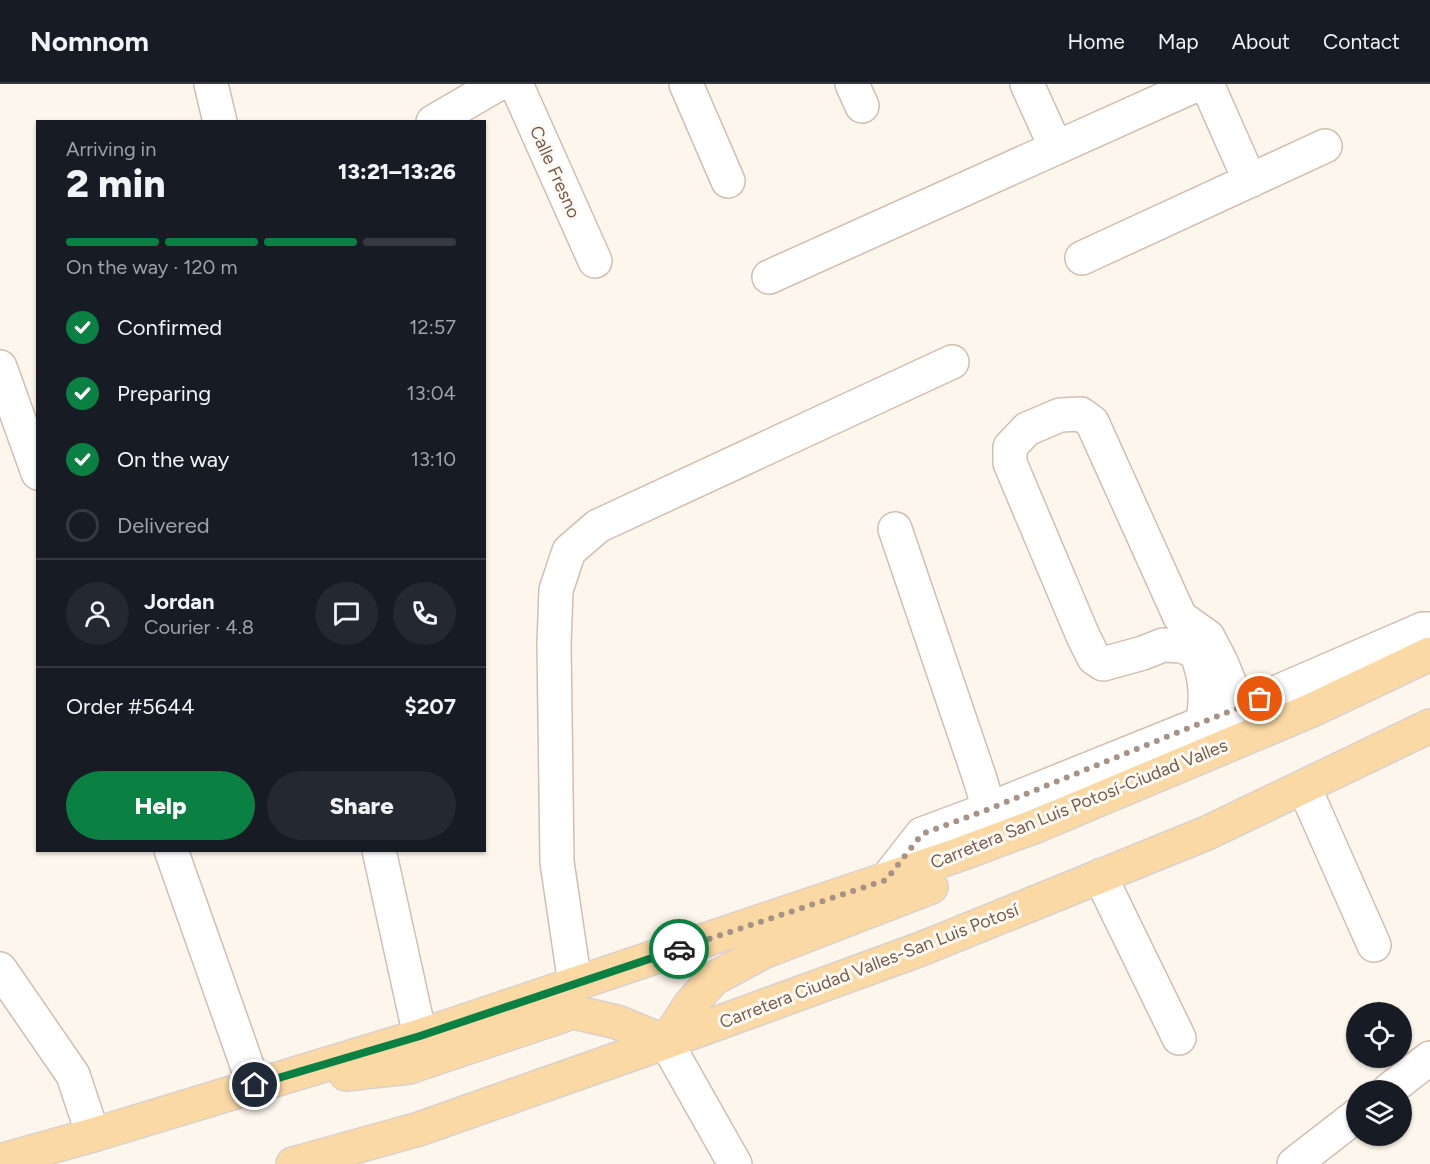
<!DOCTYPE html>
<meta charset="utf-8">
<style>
body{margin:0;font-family:Figtree,sans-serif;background:#242831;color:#f1f3f6;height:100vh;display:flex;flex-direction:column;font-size:22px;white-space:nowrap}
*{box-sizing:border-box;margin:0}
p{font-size:20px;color:#9ea1a6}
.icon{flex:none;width:33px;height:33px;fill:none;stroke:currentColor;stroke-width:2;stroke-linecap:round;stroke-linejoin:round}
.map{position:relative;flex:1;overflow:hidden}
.side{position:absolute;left:36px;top:36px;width:450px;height:732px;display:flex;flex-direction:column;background:#171b24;border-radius:0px;box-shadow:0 2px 4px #0004}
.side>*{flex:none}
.controls{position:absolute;left:1346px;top:918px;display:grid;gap:12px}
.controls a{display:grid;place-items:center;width:66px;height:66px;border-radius:50%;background:#171b24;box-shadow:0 2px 4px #0004;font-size:30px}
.pin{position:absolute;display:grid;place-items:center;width:51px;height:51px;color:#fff;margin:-26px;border:3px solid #fff;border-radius:50%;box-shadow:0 2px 6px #0007}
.courier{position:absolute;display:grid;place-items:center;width:60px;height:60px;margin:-30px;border:4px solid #0b8043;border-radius:50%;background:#fff;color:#222;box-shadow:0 2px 8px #0007}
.head em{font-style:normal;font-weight:800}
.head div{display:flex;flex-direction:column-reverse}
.head{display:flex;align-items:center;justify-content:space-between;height:102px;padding:0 30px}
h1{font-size:39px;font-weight:800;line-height:45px}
.bar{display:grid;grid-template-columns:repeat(4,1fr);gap:9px 6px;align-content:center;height:72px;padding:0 30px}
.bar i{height:8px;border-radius:4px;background:#363941}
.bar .current{background:#0b8043}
.bar p{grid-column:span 4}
.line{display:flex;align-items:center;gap:15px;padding:0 30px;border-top:2px solid #363941}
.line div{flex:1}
.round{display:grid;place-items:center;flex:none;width:63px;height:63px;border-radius:32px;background:#242831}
ol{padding:0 30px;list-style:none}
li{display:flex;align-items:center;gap:18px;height:66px}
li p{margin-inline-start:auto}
li .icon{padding:6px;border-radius:50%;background:#0b8043;color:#fff;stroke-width:4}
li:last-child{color:#9ea1a6}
li i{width:33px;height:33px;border:3px solid #363941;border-radius:50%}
.primary-button{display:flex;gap:12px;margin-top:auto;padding:12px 30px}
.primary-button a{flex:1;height:69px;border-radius:36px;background:#0b8043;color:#fff;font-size:24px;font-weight:800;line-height:69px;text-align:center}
.primary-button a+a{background:#242831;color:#f1f3f6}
header{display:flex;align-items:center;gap:36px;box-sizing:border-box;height:84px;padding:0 30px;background:#171b24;border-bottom:2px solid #363941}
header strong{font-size:28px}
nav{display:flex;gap:33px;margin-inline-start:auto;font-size:21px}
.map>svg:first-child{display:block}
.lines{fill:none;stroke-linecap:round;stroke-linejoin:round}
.minor-casing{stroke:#d1beb0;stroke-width:36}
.major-casing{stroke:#dad1cd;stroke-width:36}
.minor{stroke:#fff;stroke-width:33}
.major{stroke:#fbd9a5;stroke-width:33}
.done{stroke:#a89285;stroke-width:6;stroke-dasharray:0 10.8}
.route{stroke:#0b8043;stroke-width:8}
.labels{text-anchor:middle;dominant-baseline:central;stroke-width:6;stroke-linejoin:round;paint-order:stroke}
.street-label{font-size:18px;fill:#7a5c4d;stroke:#fffaf3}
</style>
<header>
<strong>Nomnom</strong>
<nav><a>Home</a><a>Map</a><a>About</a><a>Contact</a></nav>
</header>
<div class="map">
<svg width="1430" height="1080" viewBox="0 0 1430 1080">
<rect width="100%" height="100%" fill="#fdf6ec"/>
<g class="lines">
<g class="minor-casing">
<path id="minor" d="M211,0L220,38
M516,0L595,177
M686,0L728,97
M852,0L862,22
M1027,0L1056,64
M1207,0L1250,97
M433,38L498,0
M1082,174L1325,62
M769,193L1198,0
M0,283L38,389
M895,445L979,692L989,725
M1203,638C1207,612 1206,593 1196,568L1182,562L1163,561L1143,569L1103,580L1094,574L1083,552L1010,379V363L1027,345L1060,331L1081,330L1092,338L1180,533L1208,553L1221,578L1240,624
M1304,703L1374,861
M171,766L254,1001
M379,766L420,952
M1100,792L1179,954
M886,796L922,750L989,725L1240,624L1423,545H1430
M0,885L73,991L93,1051
M575,900L557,778L554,560L556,506L569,467L598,442L952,278
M666,958L735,1080
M1389,1006L1430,974
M1294,1080L1356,1032"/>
</g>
<g class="major-casing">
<path id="major" d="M666,958L690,921L713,895L763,868L931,803
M346,990L409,983L573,928L617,938L666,958
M0,1077L93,1051L420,952L952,773L1036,742L1312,626L1430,570
M293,1080L419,1045L666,958L921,865L1207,749L1430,642"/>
</g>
<use href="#minor" class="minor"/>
<use href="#major" class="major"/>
</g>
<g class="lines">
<path class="done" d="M679,865L886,796L922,750L989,725L1260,615"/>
<path class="route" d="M255,1001L420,952L679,865"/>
</g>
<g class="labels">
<g class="street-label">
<text transform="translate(555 88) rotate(66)">Calle Fresno</text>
<text transform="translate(1079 720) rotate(-22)">Carretera San Luis Potosí-Ciudad Valles</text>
<text transform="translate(869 882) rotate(-21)">Carretera Ciudad Valles-San Luis Potosí</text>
</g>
</g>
</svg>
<div class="controls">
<a><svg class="icon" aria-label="locate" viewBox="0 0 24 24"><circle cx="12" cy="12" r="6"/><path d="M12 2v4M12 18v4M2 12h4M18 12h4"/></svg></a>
<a><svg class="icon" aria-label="layers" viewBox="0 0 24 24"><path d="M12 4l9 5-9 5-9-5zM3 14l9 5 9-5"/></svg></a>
</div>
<div class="pin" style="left:1260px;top:615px;background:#ea580c"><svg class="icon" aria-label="bag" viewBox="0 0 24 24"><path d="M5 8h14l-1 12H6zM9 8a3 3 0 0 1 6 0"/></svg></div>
<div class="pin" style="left:255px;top:1001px;background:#1f2937"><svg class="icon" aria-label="home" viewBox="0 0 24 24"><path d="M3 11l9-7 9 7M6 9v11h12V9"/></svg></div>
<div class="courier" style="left:679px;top:865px"><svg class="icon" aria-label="car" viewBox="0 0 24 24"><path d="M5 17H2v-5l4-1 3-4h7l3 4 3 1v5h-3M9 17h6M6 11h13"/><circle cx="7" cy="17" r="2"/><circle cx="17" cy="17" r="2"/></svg></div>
<section class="side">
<div class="head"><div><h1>2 min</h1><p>Arriving in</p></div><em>13:21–13:26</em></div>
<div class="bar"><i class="current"></i><i class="current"></i><i class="current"></i><i></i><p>On the way · 120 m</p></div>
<ol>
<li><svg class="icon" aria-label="check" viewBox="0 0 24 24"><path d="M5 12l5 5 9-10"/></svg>Confirmed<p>12:57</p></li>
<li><svg class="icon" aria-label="check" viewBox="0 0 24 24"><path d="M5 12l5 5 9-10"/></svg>Preparing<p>13:04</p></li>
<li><svg class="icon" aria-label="check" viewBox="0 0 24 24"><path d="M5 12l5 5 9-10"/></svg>On the way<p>13:10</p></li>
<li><i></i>Delivered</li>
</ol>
<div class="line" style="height:108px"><a class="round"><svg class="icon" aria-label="person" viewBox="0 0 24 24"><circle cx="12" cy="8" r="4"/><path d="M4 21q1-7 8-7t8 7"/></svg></a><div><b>Jordan</b><p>Courier · 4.8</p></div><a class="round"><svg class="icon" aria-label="chat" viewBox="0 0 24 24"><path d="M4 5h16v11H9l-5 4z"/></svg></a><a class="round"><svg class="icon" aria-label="phone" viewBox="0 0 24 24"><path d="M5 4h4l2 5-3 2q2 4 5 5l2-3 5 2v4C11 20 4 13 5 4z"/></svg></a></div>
<div class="line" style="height:78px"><div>Order #5644</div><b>$207</b></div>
<div class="primary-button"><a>Help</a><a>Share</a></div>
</section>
</div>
